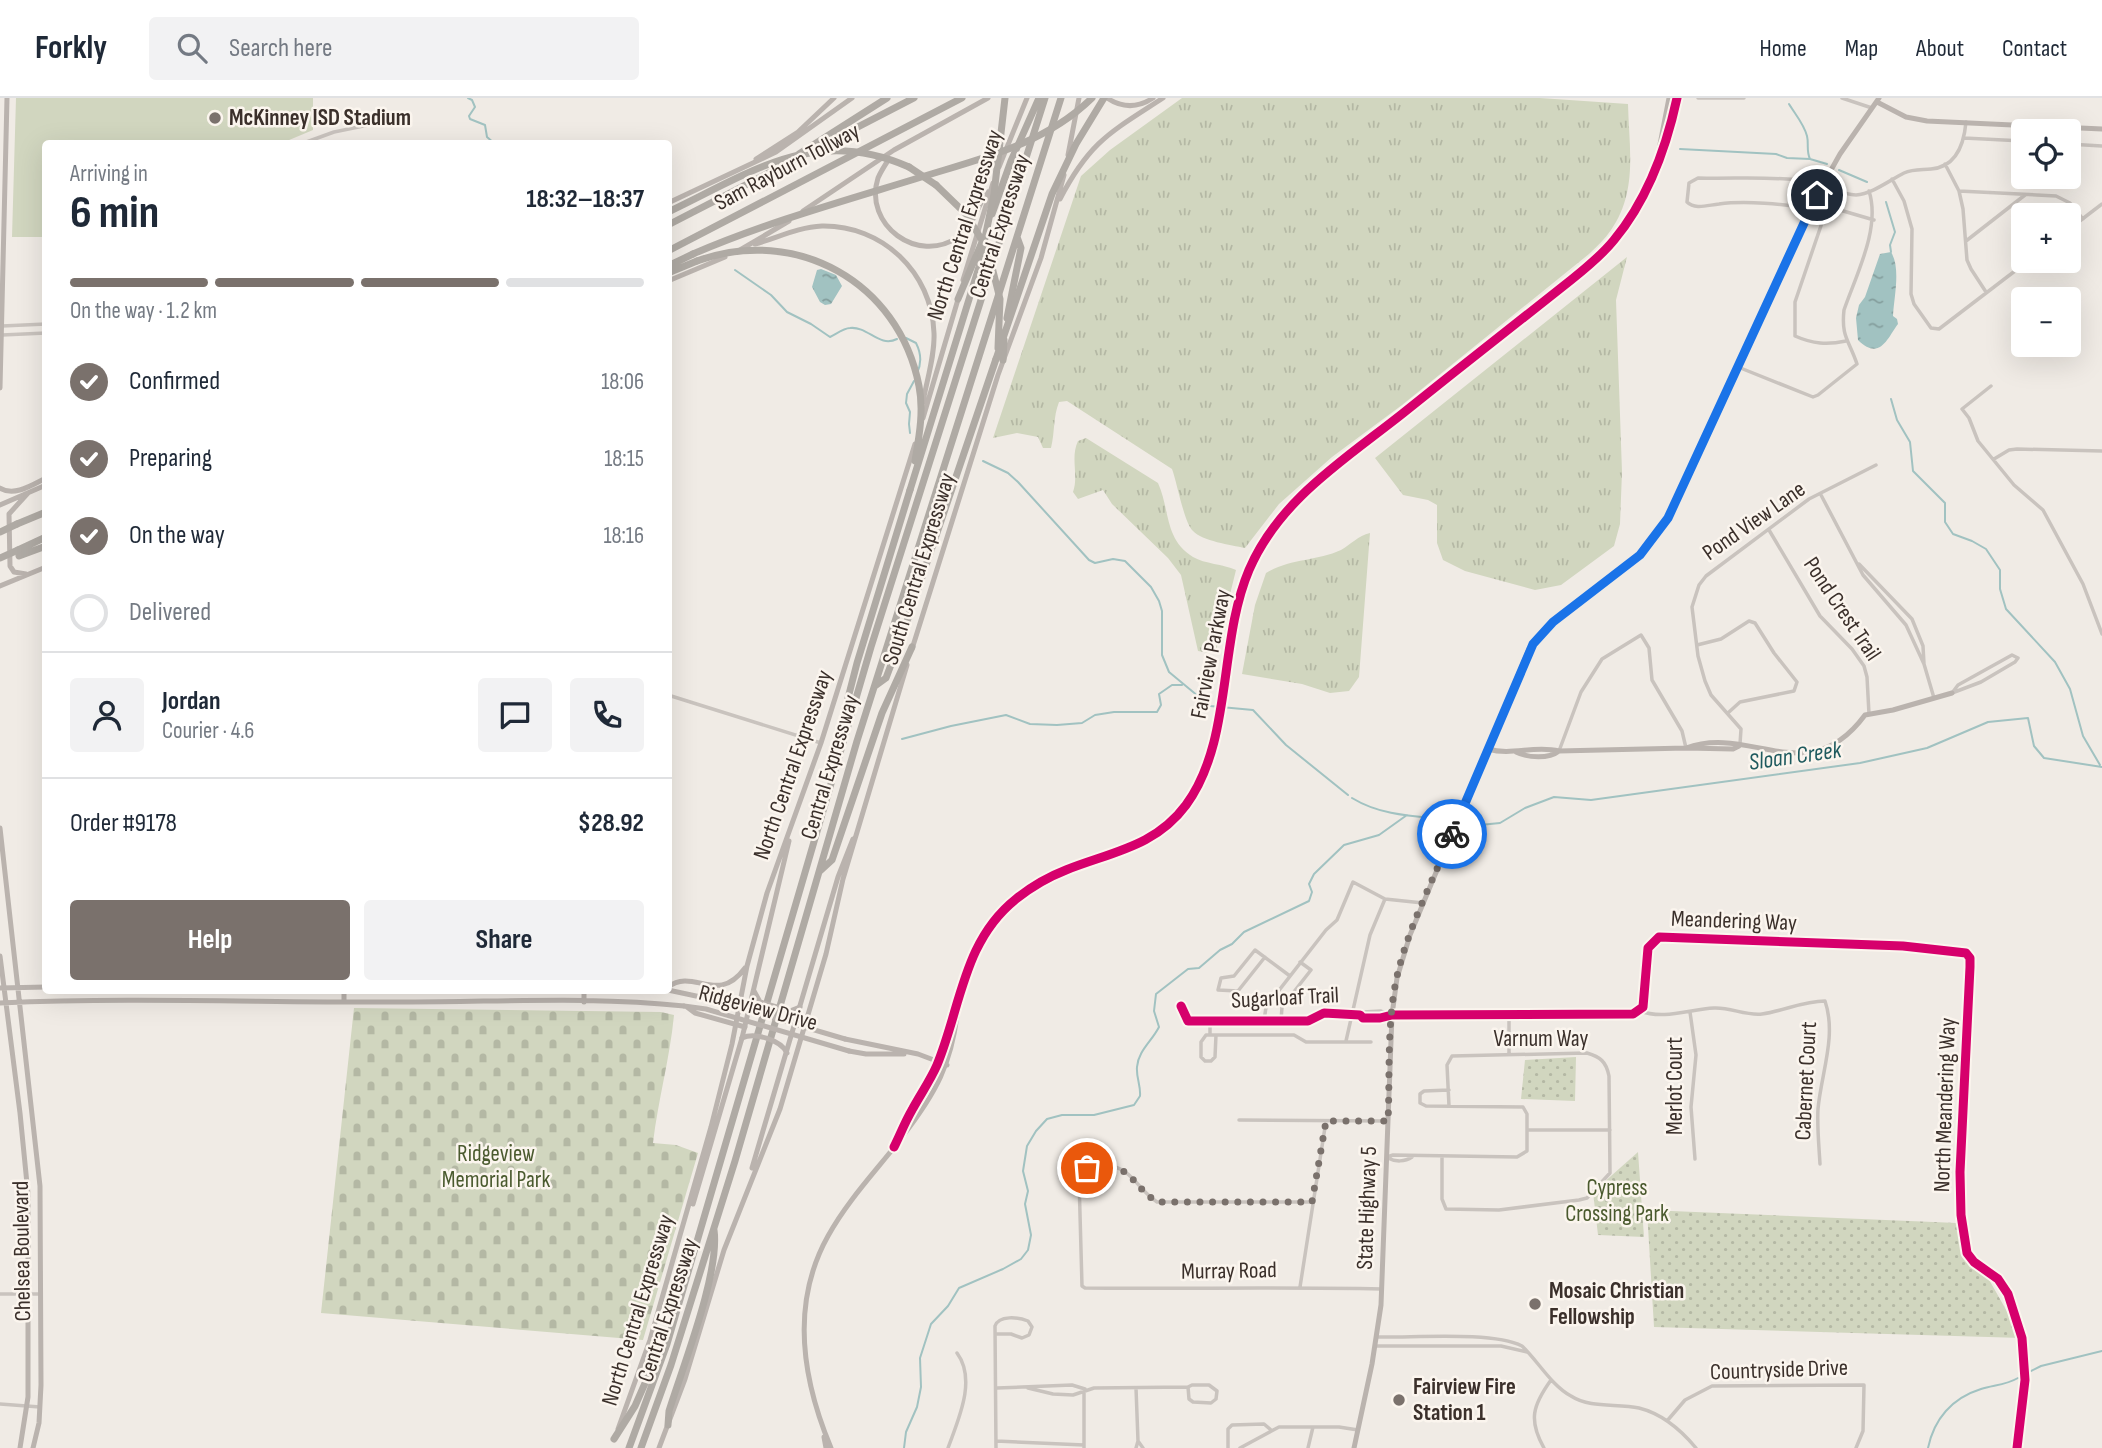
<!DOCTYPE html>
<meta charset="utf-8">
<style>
body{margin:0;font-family:"Sofia Sans Condensed",sans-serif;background:#f2f2f3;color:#1f2937;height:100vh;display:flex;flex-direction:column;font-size:26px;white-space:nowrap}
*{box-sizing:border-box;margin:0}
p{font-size:23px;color:#747a83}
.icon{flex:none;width:38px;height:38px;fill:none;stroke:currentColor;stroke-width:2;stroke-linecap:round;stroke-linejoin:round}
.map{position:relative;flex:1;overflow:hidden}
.details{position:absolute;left:42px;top:42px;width:630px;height:854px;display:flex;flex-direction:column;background:#fff;border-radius:7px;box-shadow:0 7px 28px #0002}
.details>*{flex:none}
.controls{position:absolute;left:2011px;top:21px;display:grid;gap:14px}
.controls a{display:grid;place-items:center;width:70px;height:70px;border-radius:7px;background:#fff;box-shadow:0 7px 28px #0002;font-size:35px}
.pin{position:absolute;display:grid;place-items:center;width:60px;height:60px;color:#fff;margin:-30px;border:4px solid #fff;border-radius:50%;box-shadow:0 2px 7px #0007}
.courier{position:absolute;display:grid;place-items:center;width:70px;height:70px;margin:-35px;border:5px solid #1a73e8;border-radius:50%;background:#fff;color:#222;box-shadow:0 2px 9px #0007}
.headline em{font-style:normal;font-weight:700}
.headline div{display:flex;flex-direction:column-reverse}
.headline{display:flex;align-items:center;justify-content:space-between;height:119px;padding:0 28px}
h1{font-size:46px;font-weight:700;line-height:52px}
.bar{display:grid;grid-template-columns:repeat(4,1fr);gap:10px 7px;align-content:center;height:84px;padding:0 28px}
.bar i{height:9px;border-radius:5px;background:#e0e1e3}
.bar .current{background:#7a716c}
.bar p{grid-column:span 4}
.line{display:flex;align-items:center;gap:18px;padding:0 28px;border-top:2px solid #e0e1e3}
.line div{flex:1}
.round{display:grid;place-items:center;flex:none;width:74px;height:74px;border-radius:7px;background:#f2f2f3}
ol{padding:0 28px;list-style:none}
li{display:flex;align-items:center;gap:21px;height:77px}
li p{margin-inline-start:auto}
li .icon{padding:7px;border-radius:50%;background:#7a716c;color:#fff;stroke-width:4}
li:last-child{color:#747a83}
li i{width:38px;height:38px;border:4px solid #e0e1e3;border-radius:50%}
.cta{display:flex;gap:14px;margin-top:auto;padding:14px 28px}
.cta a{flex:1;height:80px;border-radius:7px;background:#7a716c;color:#fff;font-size:28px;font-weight:700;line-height:80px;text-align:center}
.cta a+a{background:#f2f2f3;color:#1f2937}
header{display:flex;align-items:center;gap:42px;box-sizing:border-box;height:98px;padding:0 35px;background:#fff;border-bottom:2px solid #e0e1e3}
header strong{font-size:33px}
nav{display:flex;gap:38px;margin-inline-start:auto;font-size:24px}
.search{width:490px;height:63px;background:#f2f2f3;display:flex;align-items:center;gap:18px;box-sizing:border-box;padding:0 24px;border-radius:7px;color:#747a83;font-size:26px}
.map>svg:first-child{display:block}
.grass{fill:url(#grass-tufts)}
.cemetery{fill:url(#cemetery-stones)}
.park{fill:url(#park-dots)}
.garden{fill:#d1d6bf}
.water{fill:url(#water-ripples)}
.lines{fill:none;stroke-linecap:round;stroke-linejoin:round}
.stream{stroke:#a1c2c1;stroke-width:2}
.street{stroke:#c9c3be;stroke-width:3.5}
.secondary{stroke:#bab3ae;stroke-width:5}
.highway{stroke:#afaaa4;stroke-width:7}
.secondary-bridge{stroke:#bab3ae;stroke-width:5}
.highway-bridge{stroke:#afaaa4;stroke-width:7}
.cycleway-casing{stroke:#fbf5ee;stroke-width:13}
.cycleway{stroke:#d6006c;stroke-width:9}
.done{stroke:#7a716c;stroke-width:7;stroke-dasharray:0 12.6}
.route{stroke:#1a73e8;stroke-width:9}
.poi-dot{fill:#7a716c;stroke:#fbf5ee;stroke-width:2.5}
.labels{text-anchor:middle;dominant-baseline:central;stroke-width:5;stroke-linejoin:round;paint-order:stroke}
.poi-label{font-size:23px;font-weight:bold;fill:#3b302b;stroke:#fbf5ee;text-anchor:start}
.street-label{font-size:23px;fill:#3b302b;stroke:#fbf5ee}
.park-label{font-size:23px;fill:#4a5a2e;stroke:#fbf5ee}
.water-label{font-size:24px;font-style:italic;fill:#1f5a5e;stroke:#fbf5ee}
</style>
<header>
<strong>Forkly</strong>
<div class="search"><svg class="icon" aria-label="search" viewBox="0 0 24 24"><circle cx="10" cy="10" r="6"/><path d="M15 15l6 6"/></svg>Search here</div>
<nav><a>Home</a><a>Map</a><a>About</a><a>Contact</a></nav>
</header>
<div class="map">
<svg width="2102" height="1350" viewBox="0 0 2102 1350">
<defs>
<pattern id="grass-tufts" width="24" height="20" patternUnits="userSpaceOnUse" patternTransform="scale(1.75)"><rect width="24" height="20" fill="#d1d6bf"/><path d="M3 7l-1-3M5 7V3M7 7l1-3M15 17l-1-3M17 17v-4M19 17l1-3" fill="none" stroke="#b4b8a4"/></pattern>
<pattern id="cemetery-stones" width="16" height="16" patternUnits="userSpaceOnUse" patternTransform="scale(1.75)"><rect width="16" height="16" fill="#d1d6bf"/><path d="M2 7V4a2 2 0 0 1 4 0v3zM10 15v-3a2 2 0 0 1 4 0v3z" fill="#b4b8a4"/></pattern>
<pattern id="park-dots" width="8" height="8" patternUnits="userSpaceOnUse" patternTransform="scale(1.75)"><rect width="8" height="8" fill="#d1d6bf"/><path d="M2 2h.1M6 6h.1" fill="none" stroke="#b4b8a4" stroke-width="1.8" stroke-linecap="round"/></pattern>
<pattern id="water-ripples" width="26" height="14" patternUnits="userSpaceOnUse" patternTransform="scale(1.75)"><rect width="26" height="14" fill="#a1c2c1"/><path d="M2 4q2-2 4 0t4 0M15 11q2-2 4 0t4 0" fill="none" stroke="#849e9d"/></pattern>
</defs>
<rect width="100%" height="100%" fill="#f0ebe5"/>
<path class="grass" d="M1182,0H1540L1628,6C1629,50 1638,93 1611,132C1605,141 1597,148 1589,156L1402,307L1332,359L1279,406L1245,450C1231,447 1202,443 1193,433C1184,425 1177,384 1172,371L1067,303L1059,304C1053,319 1055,334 1051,350H1043L1038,339L1017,335L993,340L1081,78L1110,52Z
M1627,159L1616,202L1622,374L1620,426L1614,448L1561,487L1535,492L1465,473L1443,462L1437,445V407L1428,402L1403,397L1375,360Z
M1086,340L1158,385C1170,411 1164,441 1193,459C1205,466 1223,466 1236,472L1216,553L1209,555L1198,553L1181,477L1168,460L1112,406L1103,392L1078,401L1073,394C1079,377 1070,360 1078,343Z
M1370,435L1359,579L1349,593L1330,595L1302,586L1242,576L1255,507L1266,475C1288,461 1317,463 1341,452C1351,446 1358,438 1370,435Z"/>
<path class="cemetery" d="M354,910L661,914L674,917C670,960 658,1002 653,1045L676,1047L698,1055L643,1242L321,1215Z"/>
<path class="park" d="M1576,959L1575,1003L1521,1001L1525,962Z
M1638,1054L1644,1139L1598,1137L1593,1094Z
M1647,1112L1957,1125L2022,1240L1654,1229Z"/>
<path class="garden" d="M16,0H313V32L282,45L46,46L45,139H12Z"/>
<path class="water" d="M1891,154C1901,170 1894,199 1893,218L1897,221L1898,226C1888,239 1880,264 1858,242L1856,220L1859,207L1865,199L1880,156Z
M821,171L836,177L842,188L831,206L825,207L820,204L812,189L817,172Z"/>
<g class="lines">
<path class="stream" d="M468,0L472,2L475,9L469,18L470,21L485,27L487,39L495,46
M1789,6C1795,16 1804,26 1807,38C1809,46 1806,53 1810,61L1827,66
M504,46H519
M1680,51L1776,56L1787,60L1810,61
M1839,72L1867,84
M1886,104L1895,134L1890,147L1891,154
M735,172L771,197L787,214L811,226L830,239C836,236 844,230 850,230C868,228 879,250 897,241
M906,240L916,245C921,255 922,265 917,275
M1891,301L1897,322L1910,344L1913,373L1945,405V424L1953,436L1972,443L1986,451L2000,472V491L2006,511L2055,564L2070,591L2083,638L2100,667
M910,335L909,326L910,314L906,305L907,296L914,283
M983,363L1008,375L1018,384L1089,462L1095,465L1113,461L1125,463L1151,489L1159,503L1162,513V557L1169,574L1210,608L1253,612L1286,647L1348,697
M902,641L951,628L1006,617L1030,626L1057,627L1082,625L1095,617L1114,614H1157L1161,607L1159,596L1172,587H1182
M1352,700C1383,719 1418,718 1453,722
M1463,724L1480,727L1500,725L1525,710L1554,699L1591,702L1860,665L1927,650L1988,624L2028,620L2034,648L2044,660L2102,669
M2029,1274L2041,1268L2102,1253
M904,1350L906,1334L917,1309L921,1289L920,1260L931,1226L948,1208L959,1190L1003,1171L1021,1161L1028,1152L1031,1137L1025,1106L1028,1093L1023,1073L1027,1048L1036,1033L1047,1021L1062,1017H1094L1134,1007L1140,998C1141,988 1136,979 1137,969C1138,953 1152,943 1159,929L1154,913L1156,896L1188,871L1199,870L1220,852L1232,846L1244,834L1309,803L1312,794L1309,786L1314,776L1344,747L1379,737L1407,717
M1928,1350C1934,1321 1952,1300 1981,1291C1994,1287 2006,1287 2018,1280"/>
<path class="street" d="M1698,0H1744
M1842,0L1872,10
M1964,40L2023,43
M301,46L334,34L378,25
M2068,46L2102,48
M1945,66L1959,93L1963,111L1967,162L1971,171L1986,194
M1892,81L1904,103L1912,131L1911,196L1914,206L1931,230L1939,231L2028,163
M1959,93L2056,98L2070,105L2083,121
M1809,112C1787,105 1742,103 1719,106C1708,107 1695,112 1687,104L1689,85L1698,80C1735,81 1774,78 1810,83C1827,85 1840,97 1856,97C1872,96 1890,82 1904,75C1913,71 1921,72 1931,71C1956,69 1964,46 1966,24
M2068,132L2102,106
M1966,143L2025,97
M2,228L46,226
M2,237L46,235
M1846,243C1827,247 1813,246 1795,238V204L1826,113L1833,110L1874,122
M1738,269L1813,299L1818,297L1857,266C1849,242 1841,239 1844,212C1856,177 1881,130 1869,93
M1991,288L1962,311L1969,320L1978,343L2014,387L2043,412L2083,486L2102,536
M1994,361L2009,352L2017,351L2102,353
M1821,397L1863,477L1906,527L1924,566L1923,548L1912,521L1859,466
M1769,432L1820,518L1852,551L1864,568L1867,579L1869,616
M1697,547L1721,541L1749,523L1755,525L1774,555L1797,584L1794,593L1740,604L1729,614
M2012,557L2018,560L2015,564L1981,584L1952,595L1958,587Z
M1924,566L1934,600
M668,597L821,645
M1740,646L1741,631L1711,597L1705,583L1698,558L1692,509L1699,487L1706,478L1809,401L1876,367
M1559,653L1581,594L1602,561L1641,537L1649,550L1652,582L1682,633L1686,650
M1265,859L1238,893L1218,892L1221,880L1234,878L1255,852L1290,878
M1181,908L1188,923H1308L1324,915L1360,917C1368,924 1382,920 1392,917
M1640,913C1664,922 1690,911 1714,910C1730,909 1746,918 1762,916C1784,913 1803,903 1825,903C1837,938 1821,976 1818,1011C1817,1029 1819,1048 1820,1066
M1690,914L1696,957L1691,1009L1695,1061
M1360,917L1363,914L1381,913L1391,917
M1210,923V937
M1264,923L1266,909L1326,832L1337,822L1353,784L1385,801L1423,805
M1281,923L1282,909L1311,872L1300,864
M1216,937L1215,959L1211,963H1205L1201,959V944L1206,937H1294L1306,944H1371
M1346,943L1370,837L1385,801
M1509,957V918
M1239,1022L1388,1023
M1527,1032H1610
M1387,1059L1393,1057L1517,1059L1527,1053V1016L1523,1009L1426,1008L1420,1005V996L1424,993L1449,992
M1442,1059V1101L1446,1111L1499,1112L1579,1102L1587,1100L1610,1075L1609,978C1606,963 1600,959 1587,955L1452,958L1447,967L1449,1008
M1388,1060C1395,1064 1405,1064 1412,1059
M1312,1104H1157C1129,1085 1133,1061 1087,1070L1079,1080L1082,1188L1085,1190C1184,1191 1283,1189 1382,1191
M1300,1189L1326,1023
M0,1196H41
M995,1236H1011L1022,1240L1029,1237L1032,1229L1028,1223C1018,1219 999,1217 995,1228L996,1350
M1376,1239C1413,1240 1492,1233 1522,1248C1538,1263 1551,1287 1571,1298C1591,1311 1617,1305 1639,1310C1663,1316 1681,1332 1696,1350
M1375,1248H1501L1527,1254
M997,1290L1072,1287L1085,1291
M1028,1290L1053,1296L1073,1297L1094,1290L1188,1289L1192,1287H1209L1217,1293L1216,1301L1211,1305L1193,1304L1189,1301L1188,1289
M0,1306L40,1309
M1667,1323L1685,1302L1712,1288L1864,1287L1863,1333L1856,1350
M996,1343L1084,1347
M1138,1343L1143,1350
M948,1350C958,1322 977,1282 957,1255
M1084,1350V1293
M1136,1350L1138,1343L1136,1290
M1228,1350V1331L1232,1327L1264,1326L1271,1332
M1240,1350L1279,1329H1339L1358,1332
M1308,1350L1313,1329
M1544,1350C1528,1322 1533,1307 1551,1282"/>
<path class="secondary" d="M1107,0C1122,10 1138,10 1153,0
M1877,4L1906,19L1927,23L2102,31
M1068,57L1079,0
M756,61L798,34L834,0
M889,61C885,67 881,73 878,80C863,127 918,167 958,139C975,127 976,108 988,94
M1657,62L1669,0
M999,69L1027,0
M1060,101C1090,43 1111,34 1163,0
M668,105L776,54L852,0
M803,113L894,52L988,0
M755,146C777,140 798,129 822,128C882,127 932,174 934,235C935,257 927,281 923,304
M740,152L789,123
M963,182L993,85
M668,183L725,159
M0,290L7,0
M923,320L959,198
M0,390C14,399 32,387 46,380
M0,407L46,387
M26,476L14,474L10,468L9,416L28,395
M0,488L46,469
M912,551L998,277L1041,160L1064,77
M1686,650C1751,626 1808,694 1865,617L1893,612L1952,595
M1488,651C1512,658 1534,647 1559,653L1686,650L1733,651L1739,648
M1516,654C1528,660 1549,661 1559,653
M0,730L40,1088L41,1287L39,1325L33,1350
M0,858L20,1015L28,1096V1299L20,1350
M668,889C694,869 717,908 745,870
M0,890L46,889
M668,892L710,901
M344,904V892
M584,904V892
M0,905C136,899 272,905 409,904C500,904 593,898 684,908
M1392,917L1633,916L1643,909L1648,850L1659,839L1903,848L1960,853L1968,856L1970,869L1960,1074L1961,1117L1967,1155L1974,1164L1998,1181L2008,1196L2022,1240L2025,1282L2017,1350
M845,941L918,956L947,967
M849,953L866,956H904
M902,1039C936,995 952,966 958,910
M894,1049C900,1037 905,1024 912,1012C920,997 930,983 937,967C961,909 963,843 1016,801C1031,789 1048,779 1066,772C1111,754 1155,749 1186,707C1233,643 1218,545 1249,472C1279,402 1344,362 1402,316C1458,271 1514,227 1571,182C1586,170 1602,157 1614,142C1648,101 1666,51 1677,0
M752,1070L838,779L853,741
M693,1106L742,940L789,743
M618,1331L650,1242L711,1029L732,946L747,868L767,795L821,645L915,346
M824,1339L826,1350
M659,1350L685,1281L724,1152L780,1011L826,856L843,781L907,567
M831,1350C802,1281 790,1206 828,1138C846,1105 873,1076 896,1047
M1354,1350L1372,1266L1381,1207L1392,917L1397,880L1410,837L1529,551L1549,528L1640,457L1664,427L1817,97L1840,56L1879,0"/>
<path class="highway" d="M799,56L887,0
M909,69L936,87
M992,116L1011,63L1039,0
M668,127L914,0
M668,153L962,0
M668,168L693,156
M668,175L697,163
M958,201L982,144
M1007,220L1021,150L1017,139
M1003,262L1004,242
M17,426L46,414
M18,452L46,439
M19,458L46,448
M875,588L886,580L904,532L996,261
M828,678L857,565L910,392
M820,773L832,762L882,615L912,549
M668,1327L669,1313C683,1268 720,1175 714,1132
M614,1341L635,1308L664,1242
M629,1350L667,1246L871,549L1045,0
M641,1350L671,1267L735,1063L857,643L1061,0"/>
<path class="secondary-bridge" d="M754,893L760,904L790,913L800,909
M710,901L845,941
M684,908L706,911L849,953
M687,909L695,915L745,929
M742,940C755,934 781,942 787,955"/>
<path class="highway-bridge" d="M936,87L966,116L983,144
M668,114C752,74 815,27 909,69
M693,156C765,125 840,104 915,81C978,61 1043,48 1092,0
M989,157L1000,201L998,250
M697,163C796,127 899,184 919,288C924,313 919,339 915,363
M996,261L1052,96L1076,46L1104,0
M910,392L979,169L994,96L1005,0
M0,434L17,426
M0,460L18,452"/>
<g class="cycleway-casing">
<path id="cycleway" d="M1181,908L1188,923H1308L1324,915L1360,917L1363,920H1380L1392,917L1633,916L1643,909L1648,850L1659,839L1903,848L1966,855L1970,860V869L1960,1074L1961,1117L1967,1155L1974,1164L1998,1181L2008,1196L2022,1240L2025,1282L2017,1350
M894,1049C900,1037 905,1024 912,1012C920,997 930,983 937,967C961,909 963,843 1016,801C1031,789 1048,779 1066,772C1111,754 1155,749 1186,707C1233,643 1218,545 1249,472C1279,402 1344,362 1402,316C1458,271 1514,227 1571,182C1586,170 1602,157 1614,142C1648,101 1666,51 1677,0"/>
</g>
<use href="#cycleway" class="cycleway"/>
</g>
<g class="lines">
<path class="done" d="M1087,1070C1133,1062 1128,1085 1157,1104H1312L1326,1023H1388C1390,979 1387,932 1395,888C1405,835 1432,785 1452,736"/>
<path class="route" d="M1452,736L1533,546L1553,524L1640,457L1668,420L1817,97"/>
</g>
<g class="poi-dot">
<circle cx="215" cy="20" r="7"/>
<circle cx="1535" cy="1206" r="7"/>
<circle cx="1399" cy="1302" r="7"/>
</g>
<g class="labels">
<g class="poi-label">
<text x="229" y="20">McKinney ISD Stadium</text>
<text x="1549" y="1193">Mosaic Christian<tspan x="1549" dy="26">Fellowship</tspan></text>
<text x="1413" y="1289">Fairview Fire<tspan x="1413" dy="26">Station 1</tspan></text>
</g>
<g class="street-label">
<text transform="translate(787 69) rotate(-28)">Sam Rayburn Tollway</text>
<text transform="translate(965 127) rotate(-72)">North Central Expressway</text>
<text transform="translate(1000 128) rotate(-72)">Central Expressway</text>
<text transform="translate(1754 423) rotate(-35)">Pond View Lane</text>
<text transform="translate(919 471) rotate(-73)">South Central Expressway</text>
<text transform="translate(1842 511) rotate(56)">Pond Crest Trail</text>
<text transform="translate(1211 556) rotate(-79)">Fairview Parkway</text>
<text transform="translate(793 667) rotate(-71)">North Central Expressway</text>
<text transform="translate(830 669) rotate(-73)">Central Expressway</text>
<text transform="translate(1734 823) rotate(2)">Meandering Way</text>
<text transform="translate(1285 900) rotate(-3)">Sugarloaf Trail</text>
<text transform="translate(758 910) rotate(15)">Ridgeview Drive</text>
<text x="1541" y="941">Varnum Way</text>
<text transform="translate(1806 983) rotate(-87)">Cabernet Court</text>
<text transform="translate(1675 988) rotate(-90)">Merlot Court</text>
<text transform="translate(1945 1007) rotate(-88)">North Meandering Way</text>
<text transform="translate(1367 1110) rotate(-88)">State Highway 5</text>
<text transform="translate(22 1153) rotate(-91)">Chelsea Boulevard</text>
<text transform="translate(1229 1173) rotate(-1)">Murray Road</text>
<text transform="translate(638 1212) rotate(-73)">North Central Expressway</text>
<text transform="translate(668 1212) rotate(-72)">Central Expressway</text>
<text transform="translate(1779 1272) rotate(-2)">Countryside Drive</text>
</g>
<g class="park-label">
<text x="496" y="1056">Ridgeview<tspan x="496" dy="26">Memorial Park</tspan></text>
<text x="1617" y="1090">Cypress<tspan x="1617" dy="26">Crossing Park</tspan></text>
</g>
<g class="water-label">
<text transform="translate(1795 658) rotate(-8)">Sloan Creek</text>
</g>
</g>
</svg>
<div class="controls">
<a><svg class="icon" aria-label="locate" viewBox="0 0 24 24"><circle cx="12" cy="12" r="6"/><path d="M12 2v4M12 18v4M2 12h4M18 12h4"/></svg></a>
<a>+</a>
<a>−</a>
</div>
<div class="pin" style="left:1087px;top:1070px;background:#ea580c"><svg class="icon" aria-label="bag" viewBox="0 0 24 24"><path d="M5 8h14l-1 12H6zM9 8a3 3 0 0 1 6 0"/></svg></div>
<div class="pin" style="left:1817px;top:97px;background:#1f2937"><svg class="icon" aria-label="home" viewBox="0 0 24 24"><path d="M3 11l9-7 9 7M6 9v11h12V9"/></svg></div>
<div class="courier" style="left:1452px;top:736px"><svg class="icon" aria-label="bike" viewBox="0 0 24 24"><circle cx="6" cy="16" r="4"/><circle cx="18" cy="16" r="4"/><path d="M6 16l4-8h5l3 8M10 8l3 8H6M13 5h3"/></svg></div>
<section class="details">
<div class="headline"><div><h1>6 min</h1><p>Arriving in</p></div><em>18:32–18:37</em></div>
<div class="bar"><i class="current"></i><i class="current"></i><i class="current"></i><i></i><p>On the way · 1.2 km</p></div>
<ol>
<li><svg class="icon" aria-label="check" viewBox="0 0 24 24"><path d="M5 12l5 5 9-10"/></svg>Confirmed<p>18:06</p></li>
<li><svg class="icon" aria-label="check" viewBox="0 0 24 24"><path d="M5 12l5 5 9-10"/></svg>Preparing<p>18:15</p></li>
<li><svg class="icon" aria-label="check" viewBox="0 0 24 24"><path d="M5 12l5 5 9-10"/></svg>On the way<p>18:16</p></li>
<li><i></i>Delivered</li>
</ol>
<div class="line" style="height:126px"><a class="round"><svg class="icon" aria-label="person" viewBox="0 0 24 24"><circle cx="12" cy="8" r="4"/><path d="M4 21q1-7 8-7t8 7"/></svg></a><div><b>Jordan</b><p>Courier · 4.6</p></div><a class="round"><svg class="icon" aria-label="chat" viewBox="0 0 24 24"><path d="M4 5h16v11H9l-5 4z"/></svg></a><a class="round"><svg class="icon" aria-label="phone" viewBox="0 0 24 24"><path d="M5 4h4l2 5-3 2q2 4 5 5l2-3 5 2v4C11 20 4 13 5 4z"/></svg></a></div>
<div class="line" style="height:91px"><div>Order #9178</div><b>$28.92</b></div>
<div class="cta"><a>Help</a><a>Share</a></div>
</section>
</div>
